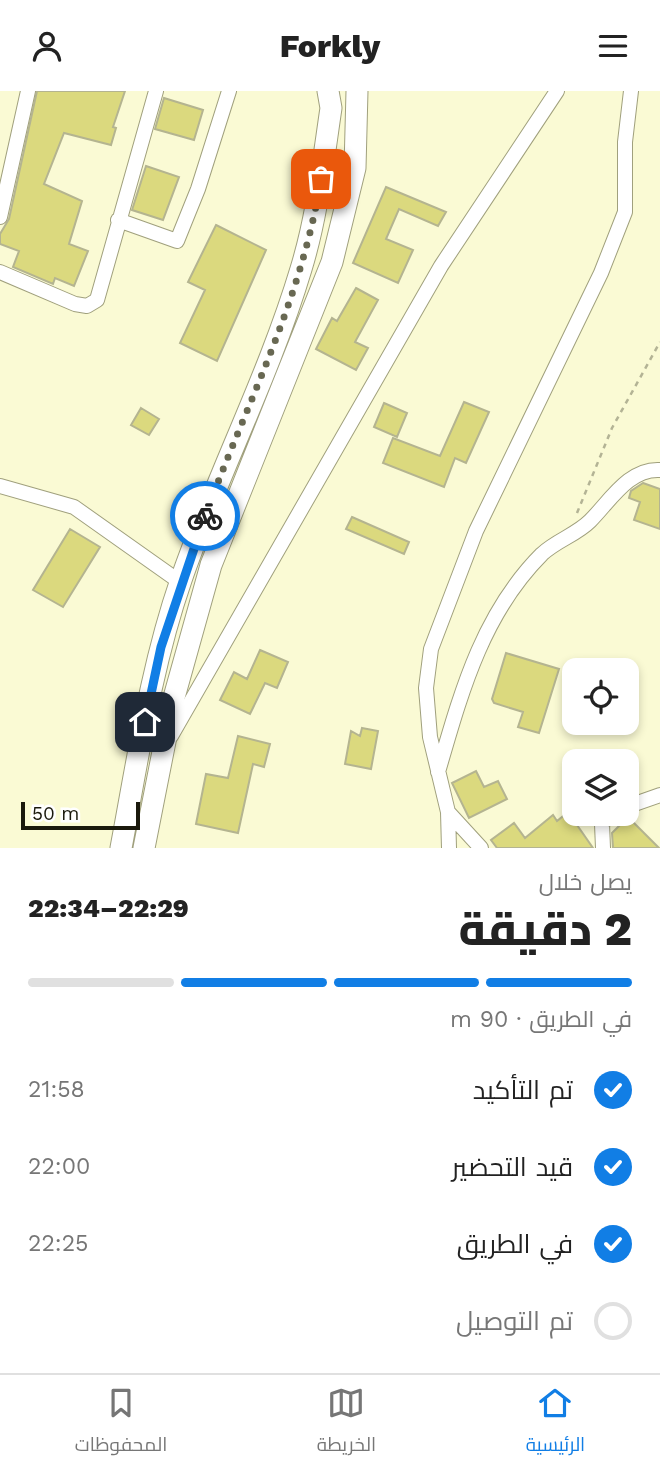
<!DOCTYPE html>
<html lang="ar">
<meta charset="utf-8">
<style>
body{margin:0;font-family:"Work Sans",Cairo,sans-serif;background:#f2f2f2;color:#222;direction:rtl;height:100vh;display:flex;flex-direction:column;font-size:26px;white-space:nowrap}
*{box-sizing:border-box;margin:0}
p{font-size:23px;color:#767676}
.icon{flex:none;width:38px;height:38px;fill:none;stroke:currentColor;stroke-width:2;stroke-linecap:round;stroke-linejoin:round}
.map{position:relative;height:757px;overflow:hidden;direction:ltr}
.sheet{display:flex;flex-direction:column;background:#fff;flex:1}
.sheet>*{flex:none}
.controls{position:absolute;left:562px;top:567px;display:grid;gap:14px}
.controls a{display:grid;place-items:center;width:77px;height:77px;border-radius:14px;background:#fff;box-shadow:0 4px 10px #0003;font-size:35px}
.scale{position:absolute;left:21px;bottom:18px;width:119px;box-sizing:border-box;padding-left:7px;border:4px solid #1a190c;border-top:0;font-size:19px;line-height:24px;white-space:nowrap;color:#1a190c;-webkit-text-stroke:5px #fff;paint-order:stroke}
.pin{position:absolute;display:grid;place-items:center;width:60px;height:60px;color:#fff;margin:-30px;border-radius:14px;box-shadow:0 4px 10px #0006}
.courier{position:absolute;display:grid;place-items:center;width:70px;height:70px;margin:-35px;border:5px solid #117ee5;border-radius:50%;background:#fff;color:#222;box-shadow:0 2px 9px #0007}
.headline em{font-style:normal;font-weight:800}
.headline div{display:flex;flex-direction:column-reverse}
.headline{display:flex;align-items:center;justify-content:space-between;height:119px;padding:0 28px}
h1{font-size:46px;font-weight:800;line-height:52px}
.bar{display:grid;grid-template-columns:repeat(4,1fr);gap:10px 7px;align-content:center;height:84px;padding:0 28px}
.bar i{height:9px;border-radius:5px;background:#e0e0e0}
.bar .active{background:#117ee5}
.bar p{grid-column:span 4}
ol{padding:0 28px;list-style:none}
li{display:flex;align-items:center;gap:21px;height:77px}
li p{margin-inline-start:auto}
li .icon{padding:7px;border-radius:50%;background:#117ee5;color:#fff;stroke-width:4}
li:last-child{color:#767676}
li i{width:38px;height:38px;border:4px solid #e0e0e0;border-radius:50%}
header{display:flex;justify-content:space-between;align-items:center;height:91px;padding:0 28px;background:#fff;font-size:32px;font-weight:800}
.menu{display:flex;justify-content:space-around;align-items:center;height:98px;border-top:2px solid #e0e0e0;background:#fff;font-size:19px;color:#767676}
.menu a{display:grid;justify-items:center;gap:4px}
.menu .active{color:#117ee5}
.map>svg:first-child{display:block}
.building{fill:#dbd97e;stroke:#b4b490;stroke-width:2}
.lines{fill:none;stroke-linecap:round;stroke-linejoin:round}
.street-casing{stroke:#a0a07d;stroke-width:16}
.secondary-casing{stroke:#a0a07d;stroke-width:23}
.path{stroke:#b3b395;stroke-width:2.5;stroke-dasharray:5 5;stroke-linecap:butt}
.street{stroke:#fff;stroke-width:14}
.secondary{stroke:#fff;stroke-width:21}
.done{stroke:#686852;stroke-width:7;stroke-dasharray:0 12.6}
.route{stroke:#117ee5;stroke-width:9}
</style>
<header><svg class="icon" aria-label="menu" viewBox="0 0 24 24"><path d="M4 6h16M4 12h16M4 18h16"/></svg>Forkly<svg class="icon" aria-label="person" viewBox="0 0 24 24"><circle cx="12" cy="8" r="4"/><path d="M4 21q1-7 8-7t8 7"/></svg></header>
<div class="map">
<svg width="660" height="757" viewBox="0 0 660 757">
<rect width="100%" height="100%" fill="#fafad4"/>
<path class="building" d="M37,0H125L113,36L116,37L111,54L64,42L44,93L82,110L69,153L88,160L74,195L55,187L53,193L13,176L19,160L0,153V143L9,128Z
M164,7L203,19L194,49L155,38Z
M146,75L179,86L163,129L132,119Z
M386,96L446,121L438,135L399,118L386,148L413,159L398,192L353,172Z
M216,134L266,159L217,270L180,252L205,199L188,191Z
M356,197L378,209L355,251L368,257L356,279L316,258L332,227L337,230Z
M464,311L489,321L466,372L455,367L444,396L383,372L393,347L440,365Z
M384,312L407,322L397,346L374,336Z
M141,317L159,328L149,344L131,334Z
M643,392L660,398V438L634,429L640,411L629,407L631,400Z
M352,426L409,451L404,463L346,438Z
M70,438L100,456L63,516L33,499Z
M260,559L288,571L277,597L265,592L250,623L220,609L234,581L247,588Z
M506,562L559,578L539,642L518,636L523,621L494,612L492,608Z
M362,637L378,640L371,678L345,673L351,640L360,645Z
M238,645L270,653L264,676L253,673L238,742L196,733L206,683L228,687Z
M476,680L484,696L498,690L507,708L469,727L452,692Z
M568,721L593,757H497L491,749L514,732L525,747L553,724L557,730Z
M628,726L659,757H613L612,742Z"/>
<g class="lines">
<g class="street-casing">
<path id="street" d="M0,126L28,0
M118,129L177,150L198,98L229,0
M0,181L75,213L87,215L97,209L156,0
M0,395L74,416L180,491
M171,645L441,175L557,0
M438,681C461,602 482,523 542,463C557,449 576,444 590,430C610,410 629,377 660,379
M626,716L660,704
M448,721L481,757
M449,757L448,721L430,646L426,597L431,558L476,440L601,182L625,121V51L631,0
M603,757L602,733L610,723"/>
</g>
<g class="secondary-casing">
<path id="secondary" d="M121,757C138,667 151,576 181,489C217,384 269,285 301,178C317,126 323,71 331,17L328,0
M144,757L173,610L211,474L332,171L355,77L357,0"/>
</g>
<path class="path" d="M577,422L612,337L660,251"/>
<use href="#street" class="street"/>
<use href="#secondary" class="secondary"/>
</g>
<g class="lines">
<path class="done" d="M205,425C248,309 301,211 321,88"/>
<path class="route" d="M145,631L161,556L205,425"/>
</g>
</svg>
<div class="controls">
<a><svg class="icon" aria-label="locate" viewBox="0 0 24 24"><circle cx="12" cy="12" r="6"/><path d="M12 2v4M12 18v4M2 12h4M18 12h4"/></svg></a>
<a><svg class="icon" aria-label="layers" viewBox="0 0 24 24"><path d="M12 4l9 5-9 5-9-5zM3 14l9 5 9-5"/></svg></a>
</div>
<div class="scale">50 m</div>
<div class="pin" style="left:321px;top:88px;background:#ea580c"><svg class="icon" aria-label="bag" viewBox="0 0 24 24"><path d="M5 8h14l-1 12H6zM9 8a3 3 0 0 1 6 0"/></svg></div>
<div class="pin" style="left:145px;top:631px;background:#1f2937"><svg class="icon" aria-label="home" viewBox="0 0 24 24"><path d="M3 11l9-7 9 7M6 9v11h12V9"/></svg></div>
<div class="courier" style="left:205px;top:425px"><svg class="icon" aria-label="bike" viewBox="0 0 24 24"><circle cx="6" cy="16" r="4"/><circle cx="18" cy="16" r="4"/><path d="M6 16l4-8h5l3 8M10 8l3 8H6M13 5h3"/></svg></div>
</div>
<section class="sheet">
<div class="headline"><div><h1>2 دقيقة</h1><p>يصل خلال</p></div><em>22:29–22:34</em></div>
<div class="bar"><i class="active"></i><i class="active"></i><i class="active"></i><i></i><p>في الطريق · 90 m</p></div>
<ol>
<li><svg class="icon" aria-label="check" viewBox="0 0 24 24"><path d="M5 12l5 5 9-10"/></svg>تم التأكيد<p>21:58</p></li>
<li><svg class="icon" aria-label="check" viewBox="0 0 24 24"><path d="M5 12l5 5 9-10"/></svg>قيد التحضير<p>22:00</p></li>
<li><svg class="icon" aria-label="check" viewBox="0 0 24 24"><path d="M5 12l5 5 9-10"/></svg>في الطريق<p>22:25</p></li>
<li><i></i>تم التوصيل</li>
</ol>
</section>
<nav class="menu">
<a class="active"><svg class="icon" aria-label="home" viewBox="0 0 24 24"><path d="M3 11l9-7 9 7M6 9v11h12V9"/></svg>الرئيسية</a>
<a><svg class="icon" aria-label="map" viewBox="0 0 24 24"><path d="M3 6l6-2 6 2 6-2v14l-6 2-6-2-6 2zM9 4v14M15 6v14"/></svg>الخريطة</a>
<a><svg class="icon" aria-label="saved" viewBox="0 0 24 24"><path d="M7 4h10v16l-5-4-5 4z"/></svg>المحفوظات</a>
</nav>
